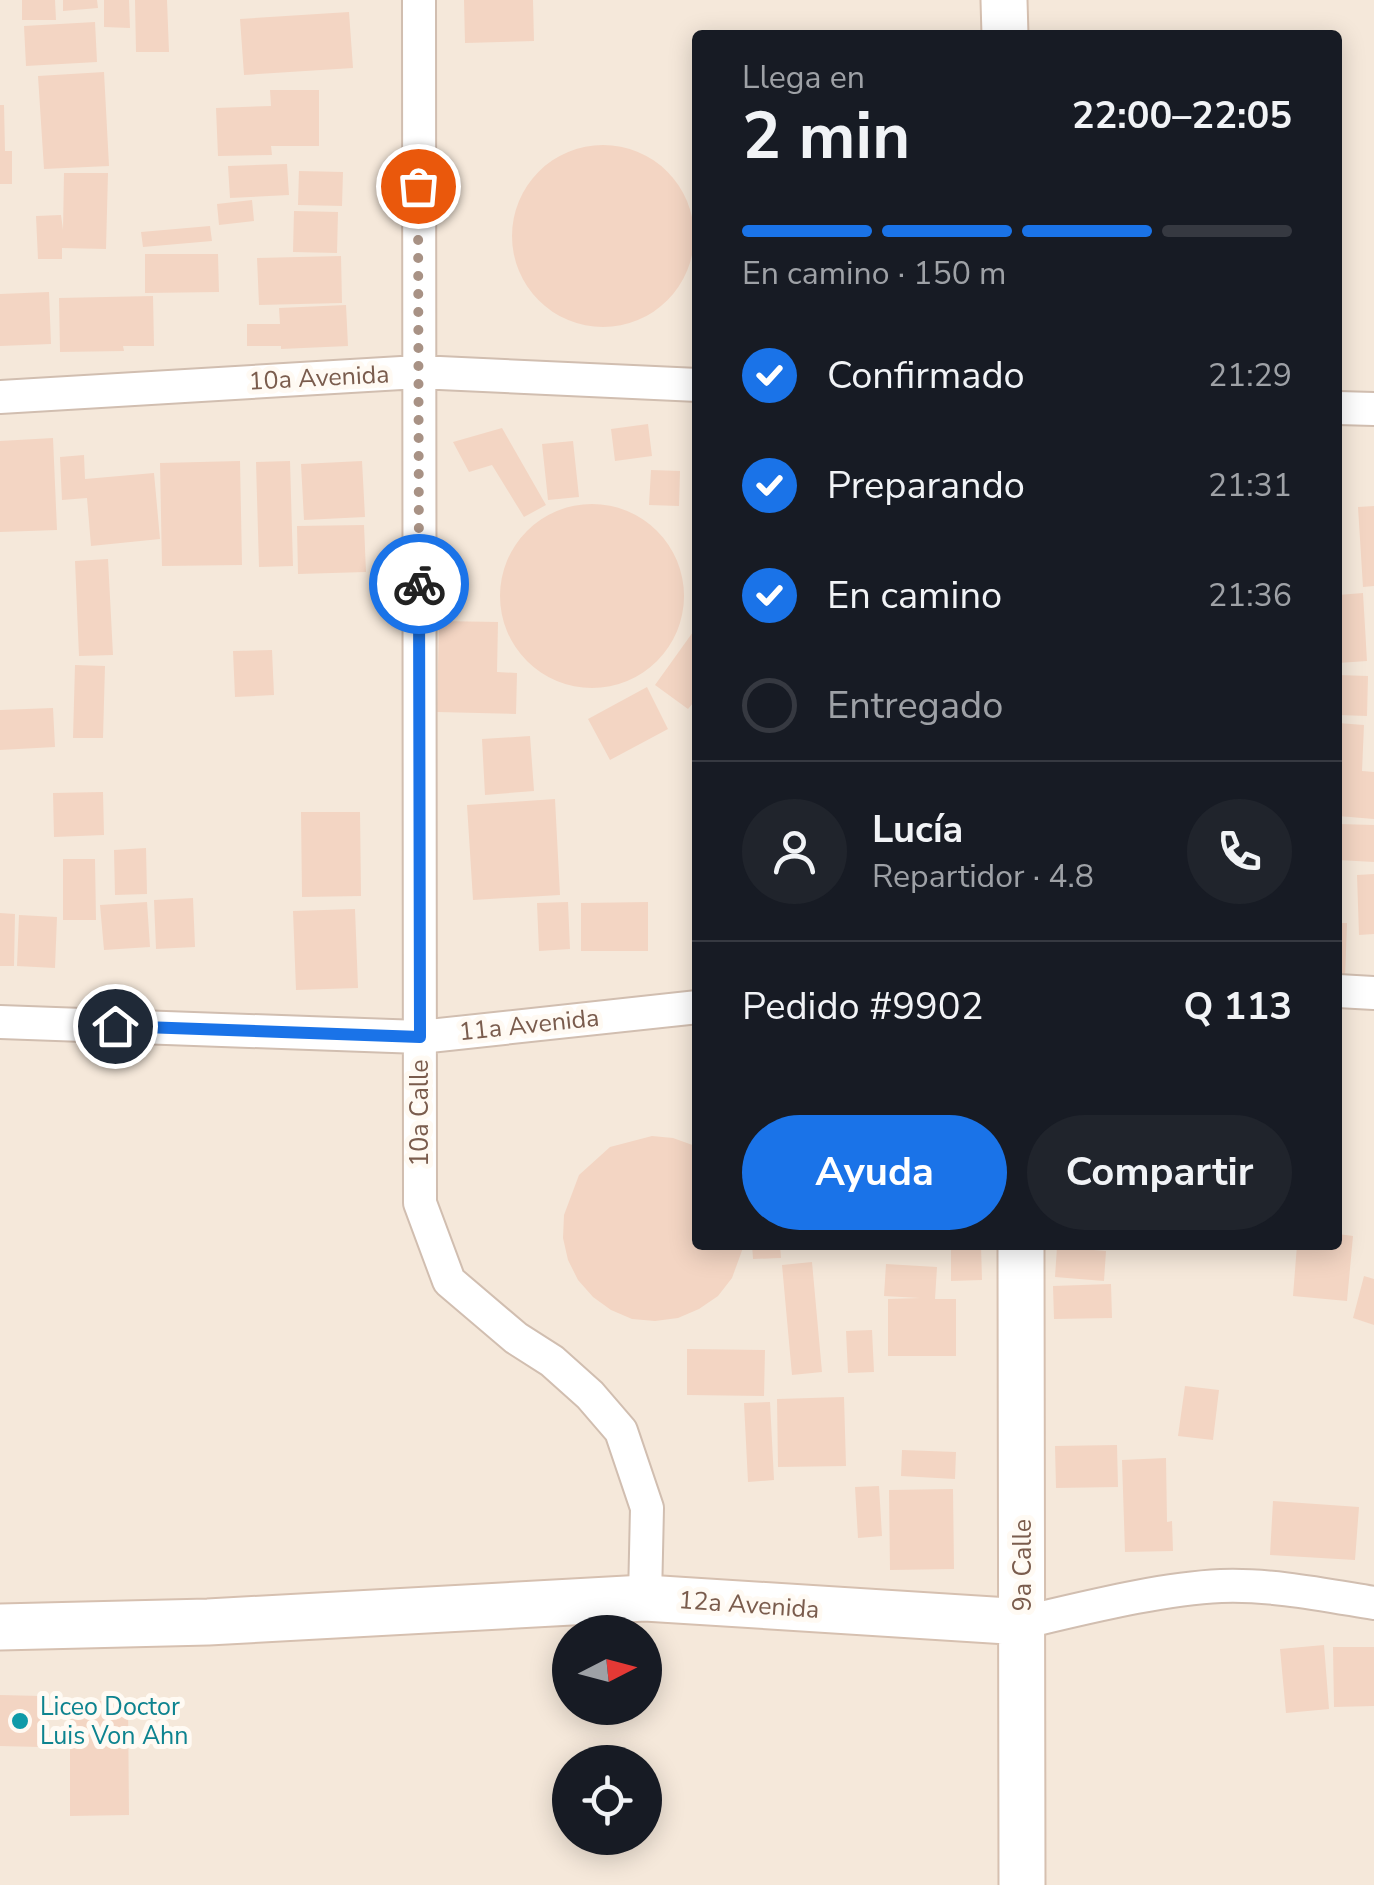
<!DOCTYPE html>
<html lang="es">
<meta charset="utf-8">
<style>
body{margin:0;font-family:"Nunito Sans",sans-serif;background:#20242c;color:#f1f3f6;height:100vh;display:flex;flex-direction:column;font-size:38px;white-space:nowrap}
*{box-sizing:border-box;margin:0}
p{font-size:32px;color:#9ea1a6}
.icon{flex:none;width:55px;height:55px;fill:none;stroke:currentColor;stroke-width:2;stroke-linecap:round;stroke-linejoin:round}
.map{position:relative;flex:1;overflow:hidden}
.panel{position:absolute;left:692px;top:30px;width:650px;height:1220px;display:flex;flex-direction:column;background:#171b24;border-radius:10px;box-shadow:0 5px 25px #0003}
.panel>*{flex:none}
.needle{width:65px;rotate:84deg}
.buttons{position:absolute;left:552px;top:1615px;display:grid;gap:20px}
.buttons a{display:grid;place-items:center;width:110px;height:110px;border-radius:50%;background:#171b24;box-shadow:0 5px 25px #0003;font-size:50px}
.pin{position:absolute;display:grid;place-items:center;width:85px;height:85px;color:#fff;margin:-42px;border:5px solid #fff;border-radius:50%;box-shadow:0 2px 10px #0007}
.courier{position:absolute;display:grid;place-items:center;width:100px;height:100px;margin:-50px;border:8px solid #1a73e8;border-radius:50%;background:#fff;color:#222;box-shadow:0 2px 12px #0007}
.headline em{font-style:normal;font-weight:700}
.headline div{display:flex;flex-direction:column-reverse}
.headline{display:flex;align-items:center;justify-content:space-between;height:170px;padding:0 50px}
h1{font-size:65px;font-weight:700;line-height:75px}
.bar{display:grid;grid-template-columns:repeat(4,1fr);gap:15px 10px;align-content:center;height:120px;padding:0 50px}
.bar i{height:12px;border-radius:8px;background:#363941}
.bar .current{background:#1a73e8}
.bar p{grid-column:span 4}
.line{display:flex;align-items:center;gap:25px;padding:0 50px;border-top:2px solid #363941}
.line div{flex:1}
.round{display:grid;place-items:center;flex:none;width:105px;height:105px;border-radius:52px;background:#20242c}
ol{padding:0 50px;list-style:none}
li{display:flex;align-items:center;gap:30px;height:110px}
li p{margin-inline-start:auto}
li .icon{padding:10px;border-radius:50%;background:#1a73e8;color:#fff;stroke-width:4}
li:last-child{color:#9ea1a6}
li i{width:55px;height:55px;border:5px solid #363941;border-radius:50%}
.button{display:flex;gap:20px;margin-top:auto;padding:20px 50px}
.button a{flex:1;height:115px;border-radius:60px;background:#1a73e8;color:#fff;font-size:40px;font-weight:700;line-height:115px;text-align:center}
.button a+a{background:#20242c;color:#f1f3f6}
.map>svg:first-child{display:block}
.residential{fill:#f5e8da;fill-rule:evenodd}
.building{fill:#f3d5c3}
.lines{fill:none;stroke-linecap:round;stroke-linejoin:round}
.street-casing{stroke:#d1beb0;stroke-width:36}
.secondary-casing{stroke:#d6c0b0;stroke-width:49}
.street{stroke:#fff;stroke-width:32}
.secondary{stroke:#fff;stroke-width:45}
.done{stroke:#a89285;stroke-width:10;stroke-dasharray:0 18}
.route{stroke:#1a73e8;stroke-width:12}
.culture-dot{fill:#0f9aa8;stroke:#fffaf3;stroke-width:4}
.labels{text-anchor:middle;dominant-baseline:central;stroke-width:10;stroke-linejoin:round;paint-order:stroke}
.street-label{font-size:25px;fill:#7a5c4d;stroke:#fffaf3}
.culture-label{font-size:25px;fill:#0d838f;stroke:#fffaf3;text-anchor:start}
</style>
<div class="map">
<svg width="1374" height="1885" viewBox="0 0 1374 1885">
<rect width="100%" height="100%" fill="#fdf6ec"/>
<path class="residential" d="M0,0H1374V1885H0ZM698,35H1338V1245H698ZM570,1632H645V1708H570ZM570,1762H645V1838H570Z"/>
<path class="building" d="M22,0H55L56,20H22Z
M63,0H97L98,8L63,11Z
M104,0H129L130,28L104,27Z
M135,0H167L169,52H136Z
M464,0H533L534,41L465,43Z
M349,12L353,68L244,75L240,19Z
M95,22L97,62L26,66L24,26Z
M104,72L109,166L44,169L38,76Z
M270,90H319V146H271L272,155L218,156L216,108L271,106Z
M0,105H4L5,151H12V184H0Z
M512 236a91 91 0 1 1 182 0a91 91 0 1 1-182 0Z
M287,164L289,195L230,198L228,166Z
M299,171L343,172L342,206L298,205Z
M64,173H108L106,249L62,248V259H38L36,216L61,215L63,230Z
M252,200L254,221L219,225L217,204Z
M294,211L338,212L337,253L293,252Z
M210,226L212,241L143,247L141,232Z
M145,254H218L219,292L145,293Z
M341,256L342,303L259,305L257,258Z
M49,292L51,344L0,346V294Z
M153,296L154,346H123L124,351L60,352L59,298Z
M346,305L348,346L281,349V346H247V324H280L279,308Z
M648,424L652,456L615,461L611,429Z
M502,428L546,505L524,517L492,465L469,472L453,442Z
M53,438L57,530L0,532V441Z
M573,441L579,497L548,500L542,444Z
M84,455L85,479L154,473L160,539L91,546L87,498L62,500L60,457Z
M240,461L242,565L162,566L160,463Z
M290,461L293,566L259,567L256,462Z
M362,461L365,517L304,520L301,464Z
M651,470L680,471L679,506L649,505Z
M500 596a92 92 0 1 1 184 0a92 92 0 1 1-184 0Z
M1374,506V586L1363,587L1358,507Z
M364,525L366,572L298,574L297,526Z
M108,559L113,655L79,656L75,561Z
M1363,593L1367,661L1338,663V595Z
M439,621L498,622L497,672L517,673L516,714L437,712Z
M698,625V697L688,709L655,685Z
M272,650L274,695L235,697L233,651Z
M75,665L105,666L103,738H73Z
M1338,675L1368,676L1367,716L1338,715Z
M647,687L668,729L610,760L588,719Z
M53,708L55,747L0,750V710Z
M1338,723L1364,725L1362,771L1374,772V819L1338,816Z
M530,736L534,791L485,795L482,739Z
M103,792L104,835L54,837L53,793Z
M555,799L560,895L473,900L467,805Z
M301,812H360L361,896L302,897Z
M1338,824L1374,825V862L1338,860Z
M146,848L147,894L115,895L114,850Z
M63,859H95L96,920H63Z
M1374,874V934L1359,935L1357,875Z
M193,898L195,947L156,949L154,900Z
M147,902L150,947L104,950L100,905Z
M568,902L570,949L539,951L537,903Z
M648,902V951H581V903Z
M355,909L358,988L296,990L293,911Z
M0,913L15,914L14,966H0Z
M19,915L57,917L55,968L17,966Z
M1338,923H1347L1345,978H1338Z
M652,1136L673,1138L698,1147V1245H744L732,1278L718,1296L699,1309L678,1318L655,1321L632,1319L611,1310L593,1297L578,1280L568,1260L563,1238L564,1215L579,1175L610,1147Z
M1338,1234L1353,1236L1347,1301L1293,1296L1297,1245H1338Z
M752,1245H780L781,1258L753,1259Z
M951,1245H981L982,1280L951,1281Z
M1057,1247L1106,1251L1104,1281L1055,1277Z
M812,1262L822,1372L792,1375L782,1265Z
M886,1264L937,1267L935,1299H956V1356H888V1299L920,1298L884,1296Z
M1364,1276L1374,1279V1325L1353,1318Z
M1111,1284L1112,1318L1054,1319L1053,1286Z
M872,1330L874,1372L848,1373L846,1331Z
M687,1349L765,1350L764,1396L687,1395Z
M1185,1386L1219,1390L1213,1440L1178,1436Z
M844,1397L846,1466L778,1467L777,1399Z
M770,1402L774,1480L748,1482L744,1403Z
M1117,1445L1118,1487L1056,1488L1055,1446Z
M902,1450L956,1452L955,1479L901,1476Z
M1166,1458L1167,1522L1172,1521L1173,1551L1125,1552L1122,1460Z
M879,1486L882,1536L858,1538L855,1487Z
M953,1489L954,1569L890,1570L889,1490Z
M1273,1501L1359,1507L1355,1560L1270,1555Z
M1324,1645L1329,1709L1286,1713L1280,1649Z
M1333,1647H1374V1706L1334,1707Z
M0,1695L41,1696L40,1747L0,1746Z
M70,1701H128L129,1815L70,1816Z"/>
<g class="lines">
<g class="street-casing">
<path id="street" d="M419,0L420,1203L449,1281L516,1338L552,1361L590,1395L621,1431L647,1508L645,1598
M0,397L418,372L698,385
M1338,408L1374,409
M1338,991L1374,993
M0,1022L420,1037L698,1007
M1024,1622C1085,1608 1158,1589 1221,1586C1271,1584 1325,1595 1374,1603"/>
</g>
<g class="secondary-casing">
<path id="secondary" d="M1004,0L1005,35
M1021,1245L1022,1885
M0,1627L208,1622L645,1598L1024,1622"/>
</g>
<use href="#street" class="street"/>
<use href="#secondary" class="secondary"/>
</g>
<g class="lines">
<path class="done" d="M418,186L419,584"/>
<path class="route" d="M115,1026L420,1037L419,584"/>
</g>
<circle class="culture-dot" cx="20" cy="1721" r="10"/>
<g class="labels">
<g class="street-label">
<text transform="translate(319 378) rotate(-3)">10a Avenida</text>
<text transform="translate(529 1025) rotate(-6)">11a Avenida</text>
<text transform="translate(420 1113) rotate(-90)">10a Calle</text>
<text transform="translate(1023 1565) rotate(-90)">9a Calle</text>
<text transform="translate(749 1605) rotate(4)">12a Avenida</text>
</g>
<g class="culture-label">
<text x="40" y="1707">Liceo Doctor<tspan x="40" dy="29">Luis Von Ahn</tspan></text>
</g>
</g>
</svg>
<div class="buttons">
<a><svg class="needle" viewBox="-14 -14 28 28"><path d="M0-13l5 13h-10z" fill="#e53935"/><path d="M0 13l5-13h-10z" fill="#9ea1a6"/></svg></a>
<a><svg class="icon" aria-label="locate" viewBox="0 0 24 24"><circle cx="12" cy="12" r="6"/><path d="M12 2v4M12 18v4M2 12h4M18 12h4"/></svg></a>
</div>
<div class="pin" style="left:418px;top:186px;background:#ea580c"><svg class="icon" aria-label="bag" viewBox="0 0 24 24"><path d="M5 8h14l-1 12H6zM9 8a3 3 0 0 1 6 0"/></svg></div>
<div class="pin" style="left:115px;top:1026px;background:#1f2937"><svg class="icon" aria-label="home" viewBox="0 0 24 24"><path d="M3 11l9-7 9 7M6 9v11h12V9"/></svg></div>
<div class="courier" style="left:419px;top:584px"><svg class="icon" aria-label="bike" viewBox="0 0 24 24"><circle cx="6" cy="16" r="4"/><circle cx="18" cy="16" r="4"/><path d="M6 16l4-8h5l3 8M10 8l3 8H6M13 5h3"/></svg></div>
<section class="panel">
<div class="headline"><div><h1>2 min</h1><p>Llega en</p></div><em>22:00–22:05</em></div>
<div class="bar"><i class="current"></i><i class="current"></i><i class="current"></i><i></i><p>En camino · 150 m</p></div>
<ol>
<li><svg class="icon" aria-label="check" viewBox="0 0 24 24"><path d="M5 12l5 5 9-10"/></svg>Confirmado<p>21:29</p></li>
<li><svg class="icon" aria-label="check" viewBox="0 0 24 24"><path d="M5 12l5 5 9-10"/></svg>Preparando<p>21:31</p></li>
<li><svg class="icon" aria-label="check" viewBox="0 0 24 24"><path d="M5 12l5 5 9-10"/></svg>En camino<p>21:36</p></li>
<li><i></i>Entregado</li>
</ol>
<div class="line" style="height:180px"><a class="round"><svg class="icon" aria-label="person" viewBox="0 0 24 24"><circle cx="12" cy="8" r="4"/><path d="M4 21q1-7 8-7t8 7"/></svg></a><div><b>Lucía</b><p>Repartidor · 4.8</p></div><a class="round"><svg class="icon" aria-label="phone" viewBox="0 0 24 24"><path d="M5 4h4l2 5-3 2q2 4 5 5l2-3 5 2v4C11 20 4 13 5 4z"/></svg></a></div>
<div class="line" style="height:130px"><div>Pedido #9902</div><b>Q 113</b></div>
<div class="button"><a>Ayuda</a><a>Compartir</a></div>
</section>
</div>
